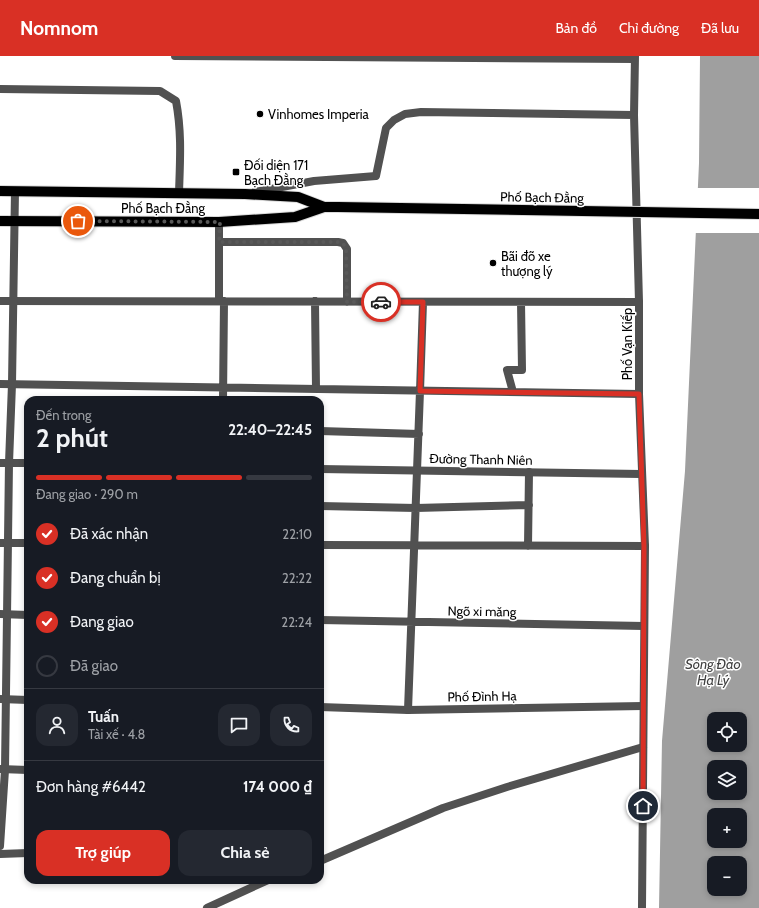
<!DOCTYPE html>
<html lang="vi">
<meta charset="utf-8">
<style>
body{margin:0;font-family:Cabin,sans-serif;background:#242831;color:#f1f3f6;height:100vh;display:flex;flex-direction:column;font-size:15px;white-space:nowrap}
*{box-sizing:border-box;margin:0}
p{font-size:13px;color:#9ea1a6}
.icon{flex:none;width:22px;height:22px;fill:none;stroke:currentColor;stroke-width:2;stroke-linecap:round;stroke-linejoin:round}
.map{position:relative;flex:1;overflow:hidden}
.side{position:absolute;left:24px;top:340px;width:300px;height:488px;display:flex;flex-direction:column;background:#171b24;border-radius:12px;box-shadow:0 2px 6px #0003}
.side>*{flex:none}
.fabs{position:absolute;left:707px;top:656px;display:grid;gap:8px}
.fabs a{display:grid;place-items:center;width:40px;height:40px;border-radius:8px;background:#171b24;box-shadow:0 2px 6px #0003;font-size:20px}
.pin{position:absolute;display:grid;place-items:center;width:34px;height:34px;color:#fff;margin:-17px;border:2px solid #fff;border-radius:50%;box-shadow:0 1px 4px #0007}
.courier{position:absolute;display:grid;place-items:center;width:40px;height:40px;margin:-20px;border:3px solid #d93025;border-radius:50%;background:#fff;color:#222;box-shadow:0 1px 5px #0007}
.summary em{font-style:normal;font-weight:700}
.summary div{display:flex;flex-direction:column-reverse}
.summary{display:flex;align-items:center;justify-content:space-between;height:68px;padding:0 12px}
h1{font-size:26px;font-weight:700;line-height:30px}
.bar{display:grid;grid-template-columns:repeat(4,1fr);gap:6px 4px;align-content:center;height:48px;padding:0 12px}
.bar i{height:5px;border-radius:3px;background:#363941}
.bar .on{background:#d93025}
.bar p{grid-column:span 4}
.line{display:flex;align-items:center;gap:10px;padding:0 12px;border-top:1px solid #363941}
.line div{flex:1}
.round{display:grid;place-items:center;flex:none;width:42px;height:42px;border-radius:12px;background:#242831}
ol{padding:0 12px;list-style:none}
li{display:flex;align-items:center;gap:12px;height:44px}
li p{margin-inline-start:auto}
li .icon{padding:4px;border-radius:50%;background:#d93025;color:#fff;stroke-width:4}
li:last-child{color:#9ea1a6}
li i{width:22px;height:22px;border:2px solid #363941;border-radius:50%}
.button{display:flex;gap:8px;margin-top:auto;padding:8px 12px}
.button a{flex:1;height:46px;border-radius:12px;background:#d93025;color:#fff;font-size:16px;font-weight:700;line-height:46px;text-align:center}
.button a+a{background:#242831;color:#f1f3f6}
header{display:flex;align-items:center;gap:24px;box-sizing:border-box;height:56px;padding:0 20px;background:#d93025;color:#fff}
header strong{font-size:19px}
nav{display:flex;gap:22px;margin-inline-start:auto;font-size:14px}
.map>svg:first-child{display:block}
.water{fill:#9f9f9f;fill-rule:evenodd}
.pier{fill:#fff}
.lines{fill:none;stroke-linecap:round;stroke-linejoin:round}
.primary-casing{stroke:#dbdbdb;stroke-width:12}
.service{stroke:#515151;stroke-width:8}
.minor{stroke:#515151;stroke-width:8}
.tertiary{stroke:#515151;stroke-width:8}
.primary{stroke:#000;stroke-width:10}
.primary-bridge-casing{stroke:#dbdbdb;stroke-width:12;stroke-linecap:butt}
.primary-bridge{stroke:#000;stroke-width:10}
.done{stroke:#595959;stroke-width:4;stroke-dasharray:0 7.2}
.route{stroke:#d93025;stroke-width:5}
.poi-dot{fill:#000;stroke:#fff;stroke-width:1.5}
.labels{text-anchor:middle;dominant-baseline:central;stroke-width:3;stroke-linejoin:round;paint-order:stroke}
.poi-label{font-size:13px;fill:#000;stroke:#fff;text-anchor:start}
.street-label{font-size:13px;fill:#000;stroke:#fff}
.water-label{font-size:14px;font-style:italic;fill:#404040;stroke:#fff}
</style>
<header>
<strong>Nomnom</strong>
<nav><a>Bản đồ</a><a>Chỉ đường</a><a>Đã lưu</a></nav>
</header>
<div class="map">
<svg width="759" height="852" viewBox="0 0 759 852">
<rect width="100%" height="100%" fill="#fff"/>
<path class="water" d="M700,0H759V852H659L662,685L685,415L699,107ZM714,663H740V689H714ZM714,711H740V737H714ZM714,759H740V785H714ZM714,807H740V833H714Z"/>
<path class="pier" d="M696,132H759V177H694Z"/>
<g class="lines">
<g class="primary-casing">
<path id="primary" d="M0,135L245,138L298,141L324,151
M0,165L219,166L295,161L324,151H338"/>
</g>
<path class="service" d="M175,0L635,3
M0,33L160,35L176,45C182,77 180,105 179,137
M634,59L635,0
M219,186H338L343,187L347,193V246
M0,245L639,246
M219,245V166
M315,245L316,333
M0,328L639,338
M513,336L507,314H522L521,246
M223,344L224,245
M320,375L419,378
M320,450L416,452L529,449
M0,487H28
M320,489L645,490
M528,490L529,416
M0,558L28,559
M320,564L644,570
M408,654L420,335L423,246
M0,713L28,714
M320,805L443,752L507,731L643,691
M207,852L268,824"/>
<path class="minor" d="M0,407H28
M320,413L641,418
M0,643L28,644
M320,651L408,654L643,650
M0,798L28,797"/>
<path class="tertiary" d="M255,136L314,125L376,120L386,72L394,64L405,58L421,56L634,59L639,246V338L645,490L642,852
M0,790L5,714L9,407L12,328L15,135"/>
<use href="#primary" class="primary"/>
<g class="primary-bridge-casing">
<path id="primary-bridge" d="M338,151L759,158"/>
</g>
<use href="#primary-bridge" class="primary-bridge"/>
</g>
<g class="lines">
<path class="done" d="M78,165L220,166L219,186H338L343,187L346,193L347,246H381"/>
<path class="route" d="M381,246H423L420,335L639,338L644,490L643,750"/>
</g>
<g class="poi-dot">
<circle cx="260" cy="58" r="4"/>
<rect x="232" y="112" width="8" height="8" rx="2"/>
<circle cx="493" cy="207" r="4"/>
</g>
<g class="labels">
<g class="poi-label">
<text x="268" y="58">Vinhomes Imperia</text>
<text x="244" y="109">Đối diện 171<tspan x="244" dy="15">Bạch Đằng</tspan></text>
<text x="501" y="200">Bãi đõ xe<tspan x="501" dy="15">thượng lý</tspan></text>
</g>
<g class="street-label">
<text transform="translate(542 141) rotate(1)">Phố Bạch Đằng</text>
<text x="163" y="152">Phố Bạch Đằng</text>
<text transform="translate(627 288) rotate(-90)">Phố Vạn Kiếp</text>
<text transform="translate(481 403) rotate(1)">Đường Thanh Niên</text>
<text transform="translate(482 555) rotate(1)">Ngõ xi măng</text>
<text transform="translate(482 640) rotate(-1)">Phố Đình Hạ</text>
</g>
<g class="water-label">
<text x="713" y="608">Sông Đào<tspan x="713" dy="16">Hạ Lý</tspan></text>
</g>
</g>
</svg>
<div class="fabs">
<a><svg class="icon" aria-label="locate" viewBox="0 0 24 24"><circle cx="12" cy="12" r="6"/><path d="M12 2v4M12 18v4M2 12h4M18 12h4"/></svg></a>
<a><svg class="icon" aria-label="layers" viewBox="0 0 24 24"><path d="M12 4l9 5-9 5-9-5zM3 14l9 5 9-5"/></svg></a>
<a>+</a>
<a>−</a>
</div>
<div class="pin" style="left:78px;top:165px;background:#ea580c"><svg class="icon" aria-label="bag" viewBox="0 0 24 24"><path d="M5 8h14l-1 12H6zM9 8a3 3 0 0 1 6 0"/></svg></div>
<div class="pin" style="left:643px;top:750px;background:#1f2937"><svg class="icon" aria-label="home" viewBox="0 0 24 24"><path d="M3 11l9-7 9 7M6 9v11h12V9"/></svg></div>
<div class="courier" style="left:381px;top:246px"><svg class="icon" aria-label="car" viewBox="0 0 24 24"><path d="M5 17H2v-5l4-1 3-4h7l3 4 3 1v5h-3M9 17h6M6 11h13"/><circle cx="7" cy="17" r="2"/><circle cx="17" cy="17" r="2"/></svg></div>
<section class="side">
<div class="summary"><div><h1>2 phút</h1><p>Đến trong</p></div><em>22:40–22:45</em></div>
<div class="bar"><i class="on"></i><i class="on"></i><i class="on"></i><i></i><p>Đang giao · 290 m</p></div>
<ol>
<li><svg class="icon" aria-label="check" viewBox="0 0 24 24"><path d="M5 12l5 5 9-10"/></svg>Đã xác nhận<p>22:10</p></li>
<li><svg class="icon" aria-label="check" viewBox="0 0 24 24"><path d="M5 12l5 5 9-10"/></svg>Đang chuẩn bị<p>22:22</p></li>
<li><svg class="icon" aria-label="check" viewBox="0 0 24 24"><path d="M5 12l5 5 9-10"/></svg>Đang giao<p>22:24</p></li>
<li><i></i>Đã giao</li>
</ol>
<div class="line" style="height:72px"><a class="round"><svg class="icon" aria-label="person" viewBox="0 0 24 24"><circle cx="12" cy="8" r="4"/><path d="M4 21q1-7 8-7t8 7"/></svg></a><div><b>Tuấn</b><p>Tài xế · 4.8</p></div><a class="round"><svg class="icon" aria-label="chat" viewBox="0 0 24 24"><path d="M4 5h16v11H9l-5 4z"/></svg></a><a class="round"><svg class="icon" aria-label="phone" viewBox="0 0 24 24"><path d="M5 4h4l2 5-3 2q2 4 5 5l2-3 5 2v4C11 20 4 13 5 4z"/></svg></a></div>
<div class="line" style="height:52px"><div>Đơn hàng #6442</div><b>174 000 ₫</b></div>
<div class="button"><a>Trợ giúp</a><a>Chia sẻ</a></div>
</section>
</div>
